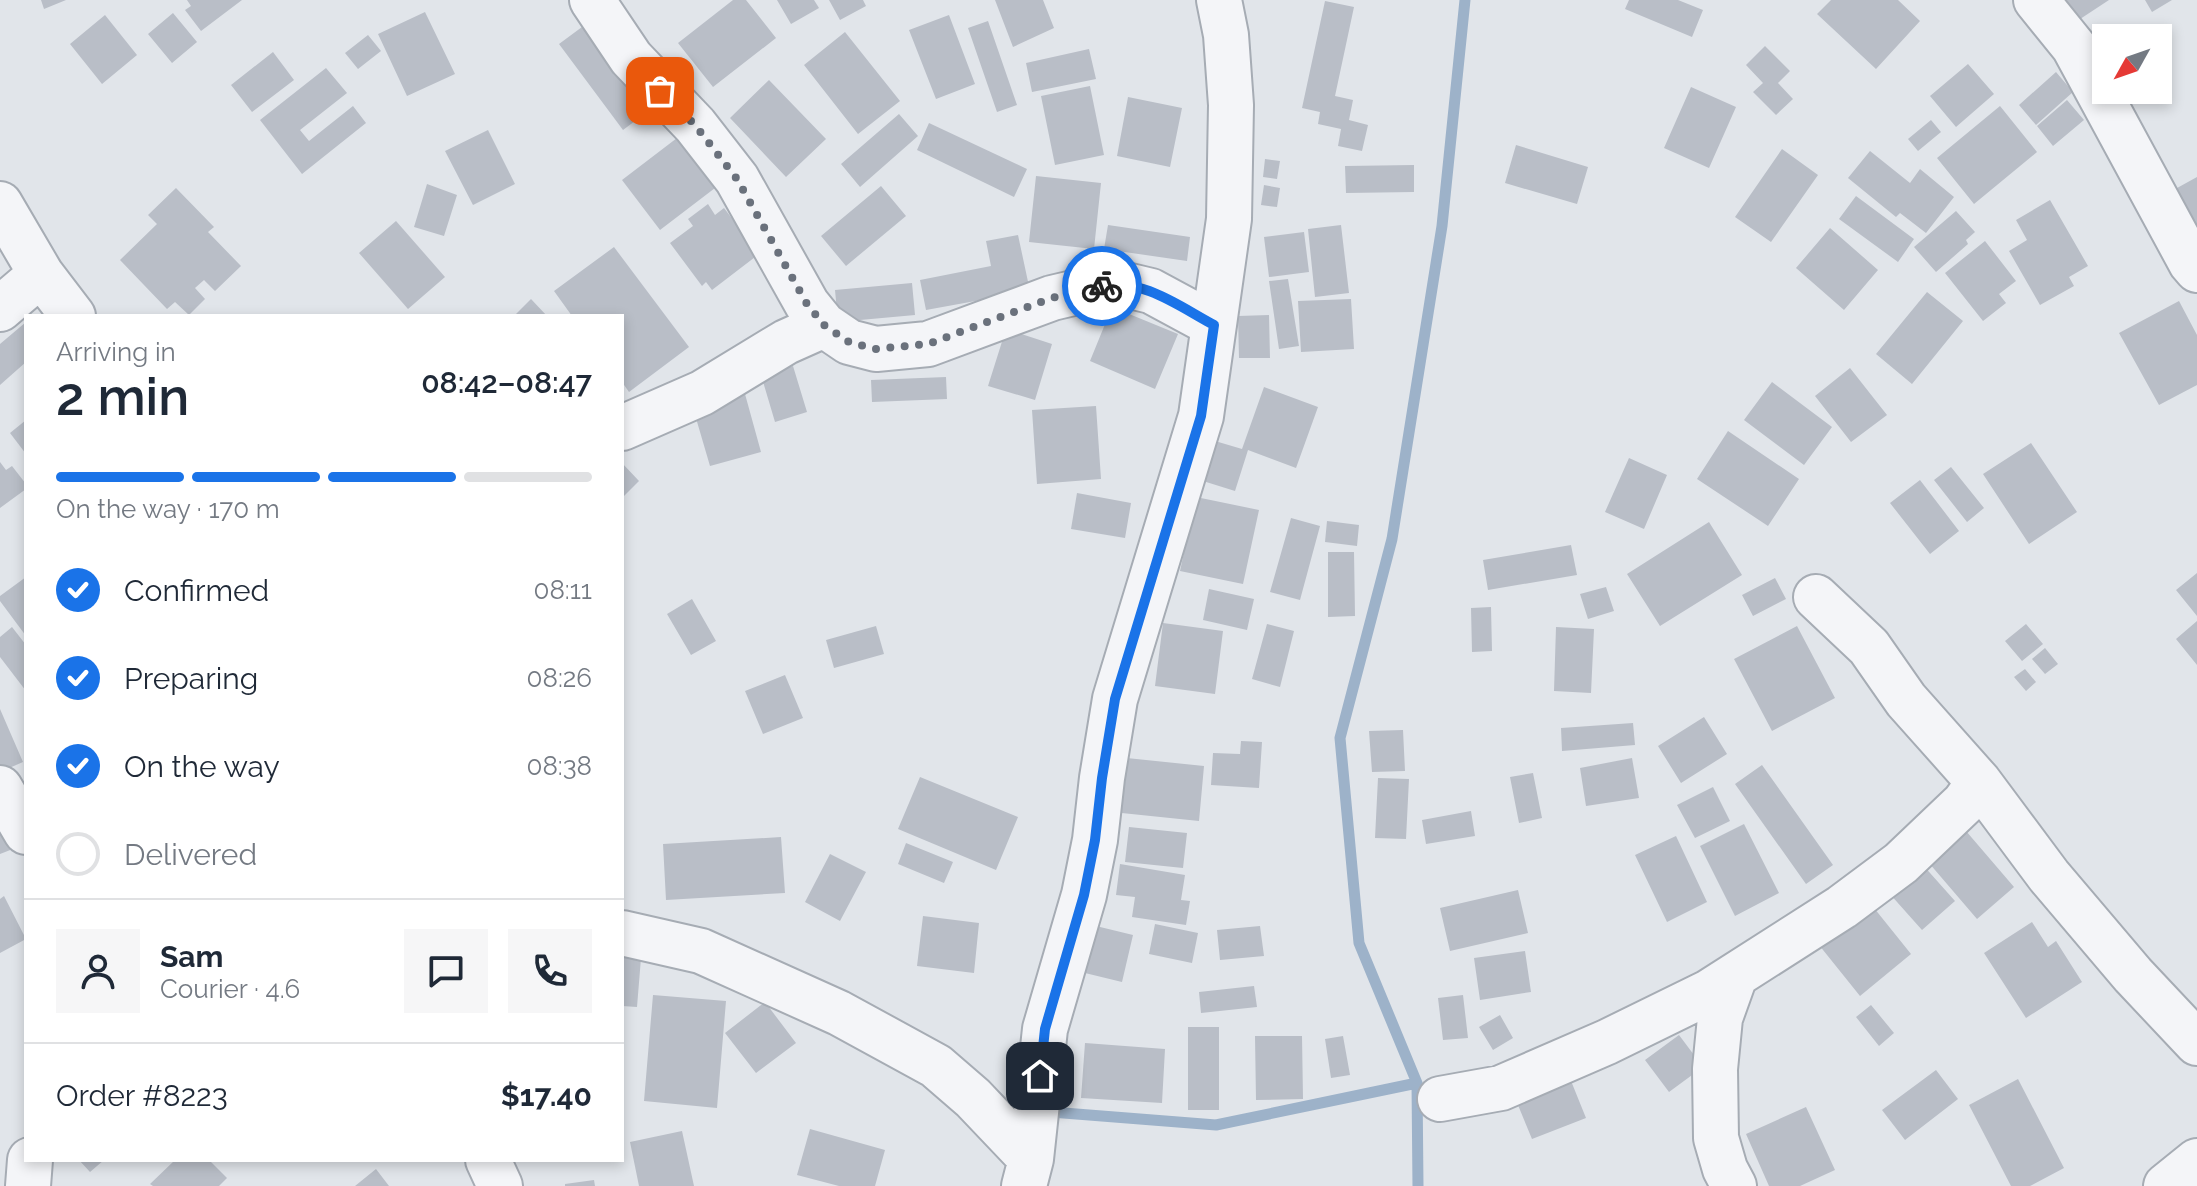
<!DOCTYPE html>
<meta charset="utf-8">
<style>
body{margin:0;font-family:Raleway,sans-serif;background:#f6f6f7;color:#1f2937;height:100vh;display:flex;flex-direction:column;font-size:30px;white-space:nowrap}
*{box-sizing:border-box;margin:0}
p{font-size:26px;color:#747a83}
.icon{flex:none;width:44px;height:44px;fill:none;stroke:currentColor;stroke-width:2;stroke-linecap:round;stroke-linejoin:round}
.map{position:relative;flex:1;overflow:hidden}
.panel{position:absolute;left:24px;top:314px;width:600px;height:848px;display:flex;flex-direction:column;background:#fff;border-radius:0px;box-shadow:0 4px 12px #0003}
.panel>*{flex:none}
.needle{width:52px;rotate:230deg}
.buttons{position:absolute;left:2092px;top:24px;display:grid;gap:16px}
.buttons a{display:grid;place-items:center;width:80px;height:80px;border-radius:0px;background:#fff;box-shadow:0 4px 12px #0003;font-size:40px}
.pin{position:absolute;display:grid;place-items:center;width:68px;height:68px;color:#fff;margin:-34px;border-radius:16px;box-shadow:0 4px 12px #0006}
.courier{position:absolute;display:grid;place-items:center;width:80px;height:80px;margin:-40px;border:6px solid #1a73e8;border-radius:50%;background:#fff;color:#222;box-shadow:0 2px 10px #0007}
.overview em{font-style:normal;font-weight:600}
.overview div{display:flex;flex-direction:column-reverse}
.overview{display:flex;align-items:center;justify-content:space-between;height:136px;padding:0 32px}
h1{font-size:52px;font-weight:600;line-height:60px}
.bar{display:grid;grid-template-columns:repeat(4,1fr);gap:12px 8px;align-content:center;height:96px;padding:0 32px}
.bar i{height:10px;border-radius:6px;background:#e0e1e3}
.bar .selected{background:#1a73e8}
.bar p{grid-column:span 4}
.line{display:flex;align-items:center;gap:20px;padding:0 32px;border-top:2px solid #e0e1e3}
.line div{flex:1}
.round{display:grid;place-items:center;flex:none;width:84px;height:84px;border-radius:0px;background:#f6f6f7}
ol{padding:0 32px;list-style:none}
li{display:flex;align-items:center;gap:24px;height:88px}
li p{margin-inline-start:auto}
li .icon{padding:8px;border-radius:50%;background:#1a73e8;color:#fff;stroke-width:4}
li:last-child{color:#747a83}
li i{width:44px;height:44px;border:4px solid #e0e1e3;border-radius:50%}
.map>svg:first-child{display:block}
.lines{fill:none;stroke-linecap:round;stroke-linejoin:round}
.stream{stroke:#9db2c9;stroke-width:11}
.building{fill:#b9bec7}
.minor-casing{stroke:#a6acb4;stroke-width:48}
.minor{stroke:#f4f5f8;stroke-width:44}
.done{stroke:#6a717c;stroke-width:8;stroke-dasharray:0 14.4}
.route{stroke:#1a73e8;stroke-width:10}
</style>
<div class="map">
<svg width="2197" height="1186" viewBox="0 0 2197 1186">
<rect width="100%" height="100%" fill="#e1e5ea"/>
<g class="lines">
<path class="stream" d="M1051,1112L1216,1125L1417,1083
M1418,1186L1417,1083L1359,943L1340,738L1392,539L1442,226L1465,0"/>
</g>
<path class="building" d="M41,0H66L44,9Z
M187,0H242L201,31L185,10L191,6Z
M733,0H746L776,38L713,87L678,43Z
M777,0H814L819,8L791,24Z
M829,0H863L866,6L840,20Z
M995,0H1043L1054,28L1013,47Z
M1629,0H1678L1703,10L1692,37L1625,9Z
M1831,0H1898L1920,21L1876,69L1817,14Z
M2055,0H2109L2071,25Z
M2145,0H2172L2152,12Z
M1325,1L1354,7L1335,96L1353,100L1349,120L1368,125L1362,151L1338,146L1341,129L1318,124L1320,112L1302,108Z
M425,12L455,74L407,96L378,34Z
M173,13L197,42L172,63L148,34Z
M105,15L137,55L102,84L70,44Z
M949,15L975,84L936,99L909,30Z
M988,21L1017,105L997,112L968,28Z
M582,27L647,112L623,130L559,44Z
M845,32L900,101L858,134L804,65Z
M368,35L381,51L358,69L345,53Z
M1765,46L1790,71L1778,83L1793,99L1776,115L1753,92L1763,83L1746,65Z
M1089,49L1096,79L1032,92L1026,63Z
M273,52L294,80L252,112L231,85Z
M1968,64L1994,94L1956,127L1930,96Z
M326,68L347,93L300,130L309,141L353,106L366,123L302,174L260,120Z
M2056,72L2073,92L2036,125L2019,105Z
M769,80L826,139L786,177L730,118Z
M1090,86L1104,155L1055,165L1041,96Z
M1691,87L1736,107L1709,168L1664,148Z
M1128,97L1182,108L1170,167L1117,156Z
M2067,100L2084,120L2053,146L2037,126Z
M2000,106L2037,152L1974,204L1937,158Z
M899,114L918,136L860,187L841,164Z
M1931,120L1941,132L1918,151L1908,139Z
M929,123L1027,169L1014,197L917,150Z
M488,130L515,184L473,205L445,151Z
M677,138L715,188L660,230L622,180Z
M1516,145L1588,167L1577,204L1505,183Z
M1782,149L1818,175L1771,242L1735,217Z
M1870,151L1910,183L1920,169L1954,197L1926,233L1900,213L1896,217L1848,178Z
M1265,159L1280,161L1277,179L1263,177Z
M1414,165V192L1346,193L1345,166Z
M1036,176L1101,183L1094,249L1029,242Z
M2197,177V245L2168,193Z
M427,184L457,195L444,236L414,227Z
M1264,185L1280,188L1277,207L1261,205Z
M881,186L906,216L846,266L821,236Z
M176,188L214,227L208,232L241,266L215,291L204,280L195,288L205,299L189,315L175,302L167,309L120,260L157,224L148,215Z
M1856,196L1914,239L1898,262L1839,219Z
M2050,200L2088,266L2069,277L2074,286L2040,305L2009,251L2027,240L2016,220Z
M708,204L715,215L724,208L759,254L712,290L706,282L702,286L670,243L693,226L688,219Z
M1956,211L1975,232L1966,240L1968,244L1936,272L1914,247Z
M396,221L445,277L408,309L359,253Z
M1108,225L1190,237L1187,261L1104,249Z
M1341,225L1349,293L1315,297L1308,229Z
M1830,228L1878,270L1844,310L1796,268Z
M1304,232L1309,272L1269,277L1264,237Z
M1018,235L1030,291L926,310L920,280L991,266L986,241Z
M1985,241L2016,281L1999,294L2006,303L1983,321L1945,273Z
M614,247L689,347L629,392L622,382V316H572L554,291Z
M1288,279L1299,346L1279,349L1269,281Z
M912,283L915,315L838,322L835,290Z
M1927,292L1963,321L1912,384L1876,354Z
M531,299L547,316H514Z
M1351,299L1354,349L1301,352L1298,301Z
M2179,301L2197,335V385L2159,405L2119,333Z
M1112,307L1178,334L1155,389L1090,361Z
M1269,315L1270,358H1239L1238,316Z
M26,322V362L0,385V344Z
M1006,329L1052,344L1035,400L988,386Z
M793,366L807,412L775,422L761,375Z
M1850,368L1887,415L1851,442L1815,396Z
M946,377L947,399L872,402L871,380Z
M1772,382L1832,427L1804,465L1744,420Z
M1264,387L1318,407L1296,468L1248,450L1235,491L1203,481L1215,441L1242,449Z
M745,394L761,452L710,466L693,408Z
M1096,406L1101,479L1037,484L1032,410Z
M26,420V454L10,433Z
M1728,431L1799,479L1768,526L1697,479Z
M2031,443L2077,512L2029,544L1983,474Z
M1629,458L1667,475L1644,529L1605,512Z
M0,462L6,470L12,466L26,484V489L0,508Z
M622,463L639,481L622,498Z
M1951,467L1984,508L1967,522L1934,480Z
M1920,480L1959,531L1930,554L1890,503Z
M1077,493L1131,503L1125,538L1071,529Z
M1196,497L1259,510L1243,584L1180,571Z
M1291,518L1320,526L1300,600L1270,592Z
M1327,521L1359,525L1357,546L1325,542Z
M1709,522L1742,575L1660,626L1627,574Z
M1571,545L1577,575L1488,590L1483,560Z
M1328,552H1354L1355,616L1328,617Z
M2197,573V616L2176,590Z
M26,577V636L0,601V596Z
M1775,578L1786,599L1753,616L1742,595Z
M1606,587L1614,611L1588,619L1580,594Z
M1209,589L1254,599L1247,630L1203,620Z
M692,599L716,641L691,655L667,614Z
M1491,607L1492,651L1472,652L1471,608Z
M2197,621V665L2176,639Z
M1163,623L1223,631L1215,694L1155,686Z
M1267,624L1294,631L1280,687L1252,679Z
M2026,624L2043,644L2022,661L2005,641Z
M876,626L884,654L834,668L826,640Z
M1797,626L1835,698L1772,731L1734,659Z
M12,627L26,645V691L0,657V637Z
M1556,627L1594,629L1591,693L1554,691Z
M2045,648L2058,664L2045,674L2032,659Z
M2025,669L2036,682L2026,691L2014,677Z
M785,675L803,718L763,734L745,691Z
M0,709L23,762L0,772Z
M1704,717L1727,754L1681,783L1658,746Z
M1633,723L1635,745L1562,751L1561,728Z
M1403,730L1405,771L1372,772L1369,731Z
M1241,741L1262,742L1259,788L1211,785L1213,753L1240,754Z
M1117,757L1204,766L1199,821L1112,812Z
M1632,758L1639,798L1586,806L1580,768Z
M1762,765L1833,865L1806,884L1735,784Z
M1533,773L1542,818L1519,823L1510,777Z
M920,777L1018,817L996,870L898,829Z
M1378,778L1409,779L1406,839L1375,838Z
M1713,787L1730,821L1695,838L1677,805Z
M0,805L18,847L0,854Z
M1471,811L1475,836L1426,844L1422,820Z
M1744,824L1779,893L1735,916L1700,846Z
M1960,824L2014,887L1977,919L1923,856Z
M1129,827L1187,833L1183,868L1125,862Z
M1676,836L1707,902L1667,922L1635,855Z
M781,837L785,893L666,900L663,844Z
M906,843L953,862L944,883L898,864Z
M830,854L866,872L840,921L805,902Z
M1120,864L1185,875L1181,900L1190,901L1186,925L1132,917L1135,897L1116,895Z
M1922,864L1955,901L1922,930L1889,893Z
M1518,890L1528,933L1450,951L1440,908Z
M4,896L26,939L0,953V899Z
M1866,898L1911,954L1860,996L1815,940Z
M923,916L979,923L974,973L917,966Z
M2032,922L2048,947L2056,941L2082,982L2026,1018L1984,953Z
M1155,924L1198,933L1192,963L1149,954Z
M1096,926L1133,935L1122,982L1085,973Z
M1260,926L1264,956L1220,960L1217,930Z
M1525,951L1531,992L1480,1000L1474,958Z
M622,957L641,958L637,1007L622,1006Z
M1254,986L1257,1007L1201,1013L1199,992Z
M653,995L726,1001L717,1108L644,1101Z
M1463,995L1468,1038L1443,1040L1438,998Z
M765,1002L796,1043L756,1073L725,1033Z
M1871,1005L1894,1033L1879,1046L1856,1017Z
M1500,1015L1513,1038L1493,1050L1479,1027Z
M1188,1027H1219V1110H1188Z
M1679,1035L1703,1067L1669,1092L1645,1060Z
M1255,1036H1302L1303,1099L1256,1100Z
M1343,1036L1350,1075L1331,1078L1325,1039Z
M1085,1043L1165,1049L1162,1103L1081,1098Z
M1936,1070L1958,1099L1905,1140L1882,1110Z
M1567,1071L1586,1118L1532,1139L1513,1093Z
M2018,1079L2064,1168L2030,1186H2011L1969,1105Z
M1806,1107L1835,1170L1800,1186H1769L1746,1134Z
M810,1129L885,1150L875,1186H839L797,1175Z
M682,1131L694,1186H639L630,1142Z
M79,1160H104L90,1172Z
M175,1160H209L227,1178L219,1186H153L150,1184Z
M376,1169L389,1186H355Z
M594,1180L595,1186H565V1184Z"/>
<g class="lines">
<g class="minor-casing">
<path id="minor" d="M592,0L631,58L695,125L737,179L807,304L824,325L849,342L876,349L928,344L1052,298L1107,285H1126L1151,291L1214,325
M2036,0L2074,47L2191,263L2197,270
M0,204L41,274L73,316
M0,309L41,274
M622,428L702,393L786,342L824,325
M1816,597L1869,647L1906,700L1979,782L2049,876L2133,975L2197,1043
M0,788L26,832
M622,933L701,951L839,1013L936,1066L973,1098L1031,1159
M1440,1099L1501,1088L1607,1042L1709,992L1842,907L1901,863L1964,803L1979,782
M488,1160L500,1186
M28,1186L30,1160
M1024,1186L1031,1159L1045,1029L1084,895L1095,840L1102,778L1115,699L1201,416L1229,219L1231,105L1226,35L1219,0
M1734,1186L1725,1169L1716,1138L1715,1069L1720,1018L1735,976
M2166,1186L2197,1161"/>
</g>
<use href="#minor" class="minor"/>
</g>
<g class="lines">
<path class="done" d="M660,91L695,125L737,179L807,304L824,325L849,342L876,349L928,344L1052,298L1102,286"/>
<path class="route" d="M1040,1076L1045,1029L1084,895L1095,840L1102,778L1115,699L1201,416L1214,325C1180,307 1143,278 1102,286"/>
</g>
</svg>
<div class="buttons">
<a><svg class="needle" viewBox="-14 -14 28 28"><path d="M0-13l5 13h-10z" fill="#e53935"/><path d="M0 13l5-13h-10z" fill="#747a83"/></svg></a>
</div>
<div class="pin" style="left:660px;top:91px;background:#ea580c"><svg class="icon" aria-label="bag" viewBox="0 0 24 24"><path d="M5 8h14l-1 12H6zM9 8a3 3 0 0 1 6 0"/></svg></div>
<div class="pin" style="left:1040px;top:1076px;background:#1f2937"><svg class="icon" aria-label="home" viewBox="0 0 24 24"><path d="M3 11l9-7 9 7M6 9v11h12V9"/></svg></div>
<div class="courier" style="left:1102px;top:286px"><svg class="icon" aria-label="bike" viewBox="0 0 24 24"><circle cx="6" cy="16" r="4"/><circle cx="18" cy="16" r="4"/><path d="M6 16l4-8h5l3 8M10 8l3 8H6M13 5h3"/></svg></div>
<section class="panel">
<div class="overview"><div><h1>2 min</h1><p>Arriving in</p></div><em>08:42–08:47</em></div>
<div class="bar"><i class="selected"></i><i class="selected"></i><i class="selected"></i><i></i><p>On the way · 170 m</p></div>
<ol>
<li><svg class="icon" aria-label="check" viewBox="0 0 24 24"><path d="M5 12l5 5 9-10"/></svg>Confirmed<p>08:11</p></li>
<li><svg class="icon" aria-label="check" viewBox="0 0 24 24"><path d="M5 12l5 5 9-10"/></svg>Preparing<p>08:26</p></li>
<li><svg class="icon" aria-label="check" viewBox="0 0 24 24"><path d="M5 12l5 5 9-10"/></svg>On the way<p>08:38</p></li>
<li><i></i>Delivered</li>
</ol>
<div class="line" style="height:144px"><a class="round"><svg class="icon" aria-label="person" viewBox="0 0 24 24"><circle cx="12" cy="8" r="4"/><path d="M4 21q1-7 8-7t8 7"/></svg></a><div><b>Sam</b><p>Courier · 4.6</p></div><a class="round"><svg class="icon" aria-label="chat" viewBox="0 0 24 24"><path d="M4 5h16v11H9l-5 4z"/></svg></a><a class="round"><svg class="icon" aria-label="phone" viewBox="0 0 24 24"><path d="M5 4h4l2 5-3 2q2 4 5 5l2-3 5 2v4C11 20 4 13 5 4z"/></svg></a></div>
<div class="line" style="height:104px"><div>Order #8223</div><b>$17.40</b></div>
</section>
</div>
